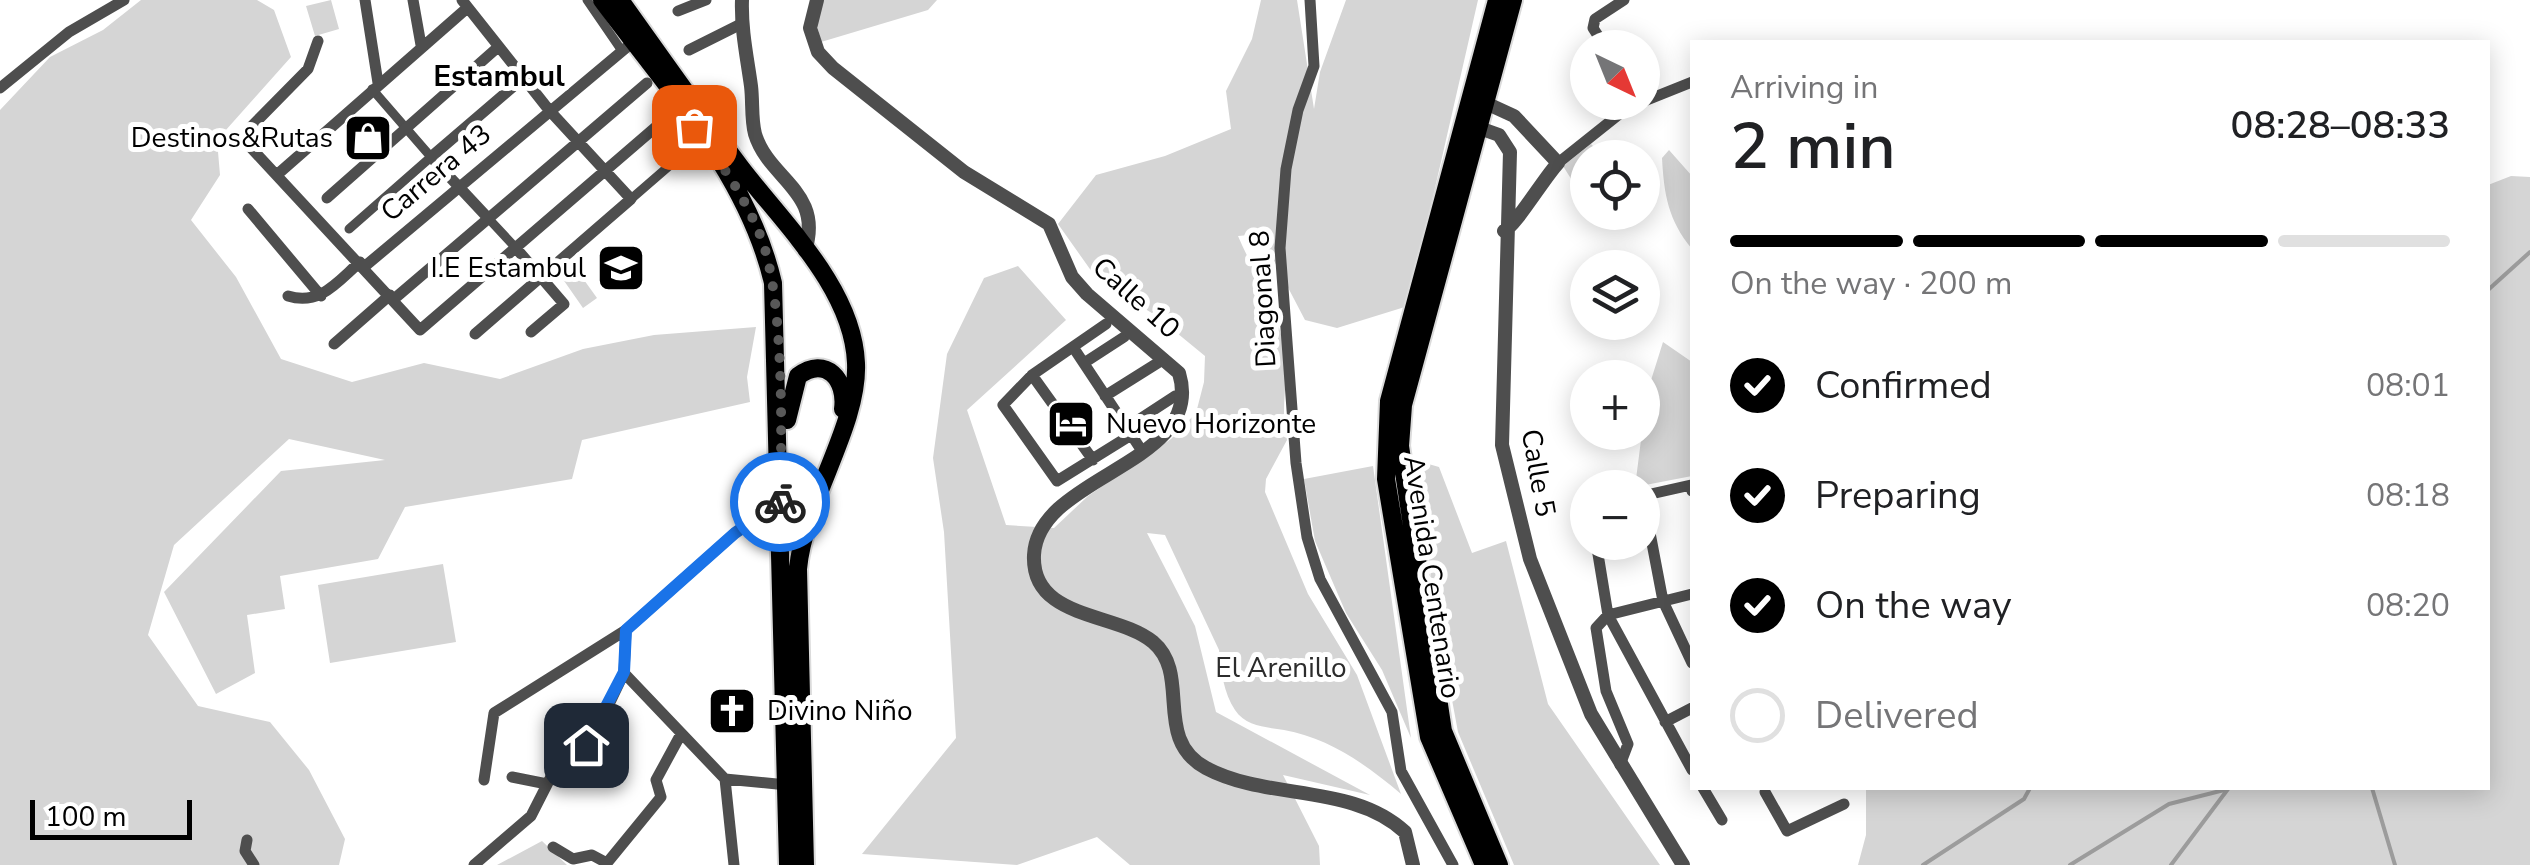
<!DOCTYPE html>
<meta charset="utf-8">
<style>
body{margin:0;font-family:"Nunito Sans",sans-serif;background:#f6f6f6;color:#202124;height:100vh;display:flex;flex-direction:column;font-size:38px;white-space:nowrap}
*{box-sizing:border-box;margin:0}
p{font-size:32px;color:#757577}
.icon{flex:none;width:55px;height:55px;fill:none;stroke:currentColor;stroke-width:2;stroke-linecap:round;stroke-linejoin:round}
.map{position:relative;flex:1;overflow:hidden}
.side{position:absolute;left:1690px;top:40px;width:800px;height:750px;display:flex;flex-direction:column;background:#fff;border-radius:0px;box-shadow:0 5px 25px #0003}
.side>*{flex:none}
.needle{width:65px;rotate:137deg}
.tools{position:absolute;left:1570px;top:30px;display:grid;gap:20px}
.tools a{display:grid;place-items:center;width:90px;height:90px;border-radius:50%;background:#fff;box-shadow:0 5px 25px #0003;font-size:50px}
.scale{position:absolute;left:30px;bottom:25px;width:162px;box-sizing:border-box;padding-left:10px;border:5px solid #000;border-top:0;font-size:28px;line-height:35px;white-space:nowrap;color:#000;-webkit-text-stroke:8px #fff;paint-order:stroke}
.pin{position:absolute;display:grid;place-items:center;width:85px;height:85px;color:#fff;margin:-42px;border-radius:20px;box-shadow:0 5px 15px #0006}
.courier{position:absolute;display:grid;place-items:center;width:100px;height:100px;margin:-50px;border:8px solid #1a73e8;border-radius:50%;background:#fff;color:#222;box-shadow:0 2px 12px #0007}
.overview em{font-style:normal;font-weight:600}
.overview div{display:flex;flex-direction:column-reverse}
.overview{display:flex;align-items:center;justify-content:space-between;height:170px;padding:0 40px}
h1{font-size:65px;font-weight:600;line-height:75px}
.bar{display:grid;grid-template-columns:repeat(4,1fr);gap:15px 10px;align-content:center;height:120px;padding:0 40px}
.bar i{height:12px;border-radius:8px;background:#e0e0e0}
.bar .selected{background:#000}
.bar p{grid-column:span 4}
ol{padding:0 40px;list-style:none}
li{display:flex;align-items:center;gap:30px;height:110px}
li p{margin-inline-start:auto}
li .icon{padding:10px;border-radius:50%;background:#000;color:#fff;stroke-width:4}
li:last-child{color:#757577}
li i{width:55px;height:55px;border:5px solid #e0e0e0;border-radius:50%}
.map>svg:first-child{display:block}
.green{fill:#d5d5d5}
.lines{fill:none;stroke-linecap:round;stroke-linejoin:round}
.stream{stroke:#9c9c9c;stroke-width:4}
.primary-casing{stroke:#dbdbdb;stroke-width:22}
.trunk-casing{stroke:#dbdbdb;stroke-width:22}
.pedestrian{stroke:#4e4e4e;stroke-width:9}
.minor{stroke:#4e4e4e;stroke-width:11}
.tertiary{stroke:#4e4e4e;stroke-width:14}
.primary{stroke:#000;stroke-width:18}
.trunk{stroke:#000;stroke-width:18}
.done{stroke:#595959;stroke-width:10;stroke-dasharray:0 18}
.route{stroke:#1a73e8;stroke-width:12}
.labels{text-anchor:middle;dominant-baseline:central;stroke-width:10;stroke-linejoin:round;paint-order:stroke}
.poi-label{font-size:28px;fill:#000;stroke:#fff;text-anchor:end}
.street-label{font-size:28px;fill:#000;stroke:#fff}
.park-label{font-size:28px;fill:#2c2c2c;stroke:#fff}
.neighbourhood-label{font-size:30px;font-weight:bold;fill:#000;stroke:#fff}
</style>
<div class="map">
<svg width="2530" height="865" viewBox="0 0 2530 865">
<rect width="100%" height="100%" fill="#fff"/>
<path class="green" d="M141,0H257L274,10L291,57L217,140L220,175L191,220L236,277L281,359L352,382L424,363L500,379L583,349L654,335L756,327L747,377L750,402L582,440L572,479L405,507L378,559L280,576L285,609L247,615L255,673L216,694L164,592L281,471L385,460L289,439L174,545L148,635L198,706L270,722L309,770L345,839L339,865H0V110L50,57L103,30Z
M331,0L339,29L315,36L306,6Z
M820,0H937L928,10L821,42L815,17Z
M1261,0H1297L1314,109L1320,72L1346,0H1478L1408,306L1337,328L1305,320L1260,234L1238,236C1253,271 1277,309 1284,347C1290,380 1279,408 1287,440L1266,479L1265,492L1308,594L1357,675L1401,794C1367,765 1329,738 1284,730C1267,727 1246,727 1235,710C1224,694 1220,668 1219,650L1165,535L1147,533L1195,626L1216,712L1370,795L1283,775L1319,846L1320,865H1130L1097,837L1017,865L862,854L956,738L944,532L933,458L947,354L984,278L1018,266L1066,320L967,410L1006,525L1054,528L1088,496L1171,439L1196,413L1204,382L1205,356L1155,315L1097,279L1058,224L1096,175L1165,156L1231,129L1226,91L1252,39Z
M1591,144L1604,157L1588,158L1587,182L1578,190L1563,166Z
M1669,150L1692,176V249C1668,220 1664,194 1662,158Z
M2511,176L2530,177V865H1858L1866,835V788H2488V185Z
M574,266L597,298L583,308L560,275Z
M1663,342L1692,362V476L1635,487L1647,393Z
M1418,461L1439,467L1472,553L1506,541L1548,704L1660,865H1514L1458,732L1434,603Z
M1373,466L1411,738L1382,670L1346,613L1315,541L1304,479Z
M443,564L456,642L330,663L318,585Z
M542,841L567,865H497Z"/>
<g class="lines">
<path class="stream" d="M2488,290L2530,252
M2372,788L2395,865
M1923,865L2024,799L2030,788
M2070,865L2169,804L2228,789
M2171,865L2228,789"/>
<g class="primary-casing">
<path id="primary" d="M1484,865L1429,737L1386,479L1389,401L1497,0
M1499,865L1443,731L1400,446L1403,405L1513,0"/>
</g>
<g class="trunk-casing">
<path id="trunk" d="M602,0C667,88 748,175 773,283L788,865
M620,0C660,56 700,113 741,168C784,224 853,289 856,363C859,426 804,501 798,569L805,865
M787,420L798,376C826,355 847,380 843,409"/>
</g>
<path class="pedestrian" d="M587,0L622,51
M631,199L676,160
M488,218L515,247
M349,229L431,157L372,89"/>
<path class="minor" d="M365,0L378,83
M413,0L421,45
M462,0L549,110L631,199L475,334
M1310,0L1314,66L1298,110L1286,169L1280,248L1296,463L1307,537L1320,579L1392,712L1401,771L1453,865
M678,11L706,0
M318,41L308,69L241,137L420,330L671,114
M1606,48L1593,28L1595,19L1624,0
M689,50L741,24
M0,88L69,32L124,0
M1642,102L1692,82
M1558,163L1627,108L1626,102
M279,173L466,9
M327,198L497,48
M248,209L321,296
M488,218L431,157L523,78
M515,247L564,304L531,332
M364,267L633,42
M288,296C320,306 337,282 360,262
M394,299L647,83
M1106,324L1032,375L1003,405L1057,481L1131,435
M334,344L390,295
M1073,347L1142,451
M1084,363L1124,337
M1032,375L1093,460
M1105,396L1164,359
M1126,428L1175,396
M1642,496L1691,485L1692,491
M1643,496L1663,601L1692,663
M1596,542L1608,615L1692,770
M624,673L725,779L787,785
M1665,722L1692,708
M558,763L561,730
M1620,765L1628,744L1606,691L1596,628L1608,615L1692,594
M512,777L547,784
M725,779L734,865
M484,780L494,713L626,630L735,533L751,522L780,513
M1703,788L1722,820
M1765,792L1787,831L1844,804
M247,840L245,851L254,865
M553,847L573,859L592,855L607,863L661,797L656,780L681,734
M474,865L531,816L558,763L592,740L624,673L626,630"/>
<path class="tertiary" d="M742,0C741,30 747,57 751,86C753,102 751,119 755,134C769,180 824,191 805,251
M817,0L810,28L818,52L833,68L964,172L1049,224L1072,277L1087,294L1179,373C1207,465 1038,474 1034,555C1031,620 1117,612 1153,642C1192,675 1152,739 1206,768C1268,801 1352,783 1405,832L1413,865
M1477,99L1514,116L1558,163C1544,178 1514,228 1504,231
M1471,125L1499,135L1510,152L1502,445L1530,559L1591,714L1683,865"/>
<use href="#primary" class="primary"/>
<use href="#trunk" class="trunk"/>
</g>
<g class="lines">
<path class="done" d="M694,127C721,163 746,198 762,240C784,302 782,433 780,502"/>
<path class="route" d="M586,745L624,672L626,630L735,533L751,522L780,514V502"/>
</g>
<defs>
<g id="shop-square" transform="scale(2.5)"><rect x="-9" y="-9" width="18" height="18" rx="4" fill="#000" stroke="#fff"/><path d="M-5-2.5h2.3a2.7 3.5 0 0 1 5.4 0H5L5.5 6h-11ZM-1.5-2.5h3a1.5 2.3 0 0 0-3 0Z" fill="#fff"/></g>
<g id="school-square" transform="scale(2.5)"><rect x="-9" y="-9" width="18" height="18" rx="4" fill="#000" stroke="#fff"/><path d="M0-5L7-2L0 1L-7-2ZM-4 1L0 2.5L4 1V4Q0 6-4 4Z" fill="#fff"/></g>
<g id="hotel-square" transform="scale(2.5)"><rect x="-9" y="-9" width="18" height="18" rx="4" fill="#000" stroke="#fff"/><path d="M-6-4.5h1.5V1H6V5H4.5V3h-9V5H-6ZM-4 0a1.8 1.8 0 1 1 3.6 0ZM.5 0V-2.5h3Q6-2.5 6 0Z" fill="#fff"/></g>
<g id="church-square" transform="scale(2.5)"><rect x="-9" y="-9" width="18" height="18" rx="4" fill="#000" stroke="#fff"/><path d="M-1.2-6h2.4v3.5h3.3v2.4h-3.3V6h-2.4V-.1h-3.3v-2.4h3.3Z" fill="#fff"/></g>
</defs>
<g fill-rule="evenodd">
<use href="#shop-square" x="368" y="138"/>
<use href="#school-square" x="621" y="268"/>
<use href="#hotel-square" x="1071" y="424"/>
<use href="#church-square" x="732" y="711"/>
</g>
<g class="labels">
<g class="poi-label">
<text x="333" y="138">Destinos&amp;Rutas</text>
<text x="586" y="268">I.E Estambul</text>
<text x="1106" y="424" text-anchor="start">Nuevo Horizonte</text>
<text x="767" y="711" text-anchor="start">Divino Niño</text>
</g>
<g class="street-label">
<text transform="translate(436 173) rotate(-40)">Carrera 43</text>
<text transform="translate(1136 298) rotate(42)">Calle 10</text>
<text transform="translate(1263 299) rotate(-93)">Diagonal 8</text>
<text transform="translate(1538 473) rotate(80)">Calle 5</text>
<text transform="translate(1432 577) rotate(81)">Avenida Centenario</text>
</g>
<g class="park-label">
<text x="1281" y="668">El Arenillo</text>
</g>
<g class="neighbourhood-label">
<text x="499" y="76">Estambul</text>
</g>
</g>
</svg>
<div class="tools">
<a><svg class="needle" viewBox="-14 -14 28 28"><path d="M0-13l5 13h-10z" fill="#e53935"/><path d="M0 13l5-13h-10z" fill="#757577"/></svg></a>
<a><svg class="icon" aria-label="locate" viewBox="0 0 24 24"><circle cx="12" cy="12" r="6"/><path d="M12 2v4M12 18v4M2 12h4M18 12h4"/></svg></a>
<a><svg class="icon" aria-label="layers" viewBox="0 0 24 24"><path d="M12 4l9 5-9 5-9-5zM3 14l9 5 9-5"/></svg></a>
<a>+</a>
<a>−</a>
</div>
<div class="scale">100 m</div>
<div class="pin" style="left:694px;top:127px;background:#ea580c"><svg class="icon" aria-label="bag" viewBox="0 0 24 24"><path d="M5 8h14l-1 12H6zM9 8a3 3 0 0 1 6 0"/></svg></div>
<div class="pin" style="left:586px;top:745px;background:#1f2937"><svg class="icon" aria-label="home" viewBox="0 0 24 24"><path d="M3 11l9-7 9 7M6 9v11h12V9"/></svg></div>
<div class="courier" style="left:780px;top:502px"><svg class="icon" aria-label="bike" viewBox="0 0 24 24"><circle cx="6" cy="16" r="4"/><circle cx="18" cy="16" r="4"/><path d="M6 16l4-8h5l3 8M10 8l3 8H6M13 5h3"/></svg></div>
<section class="side">
<div class="overview"><div><h1>2 min</h1><p>Arriving in</p></div><em>08:28–08:33</em></div>
<div class="bar"><i class="selected"></i><i class="selected"></i><i class="selected"></i><i></i><p>On the way · 200 m</p></div>
<ol>
<li><svg class="icon" aria-label="check" viewBox="0 0 24 24"><path d="M5 12l5 5 9-10"/></svg>Confirmed<p>08:01</p></li>
<li><svg class="icon" aria-label="check" viewBox="0 0 24 24"><path d="M5 12l5 5 9-10"/></svg>Preparing<p>08:18</p></li>
<li><svg class="icon" aria-label="check" viewBox="0 0 24 24"><path d="M5 12l5 5 9-10"/></svg>On the way<p>08:20</p></li>
<li><i></i>Delivered</li>
</ol>
</section>
</div>
